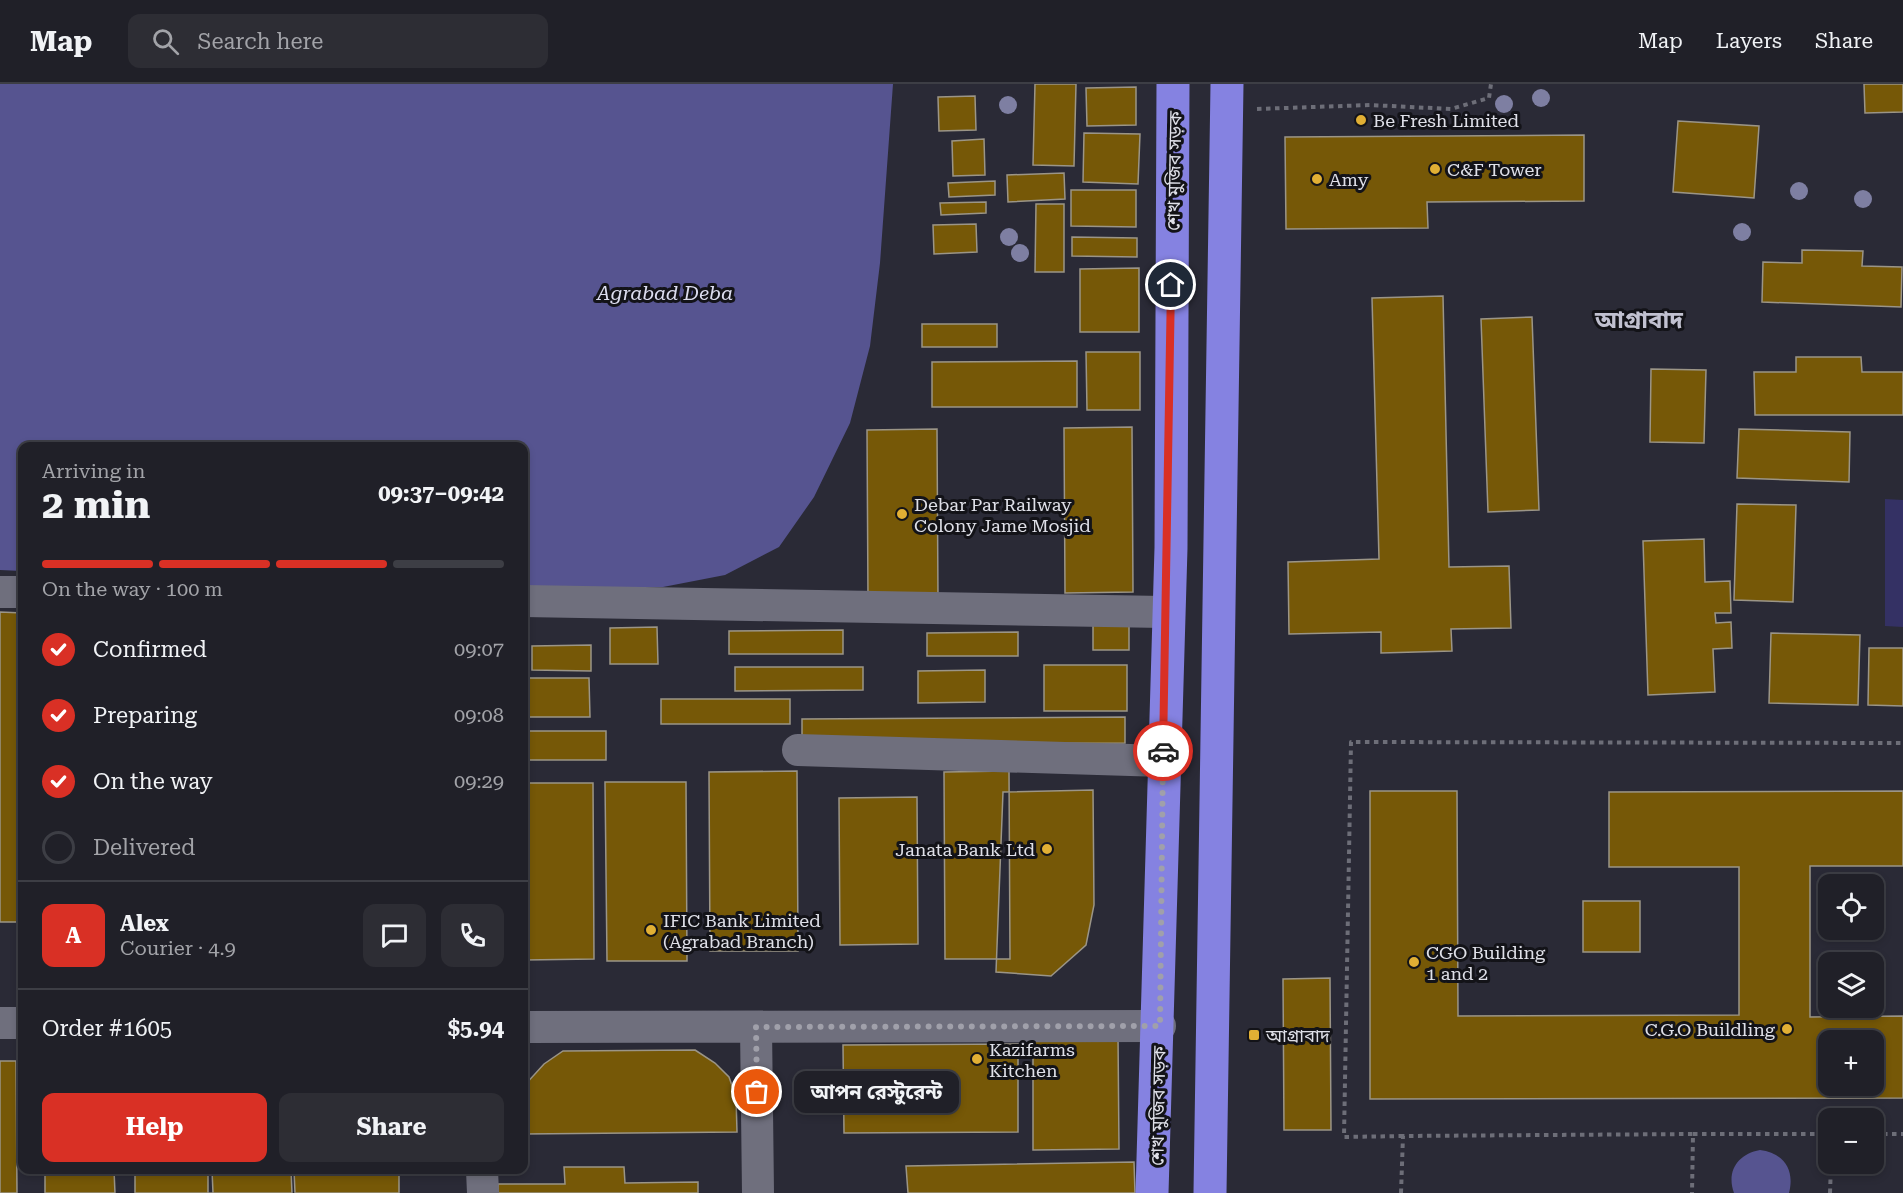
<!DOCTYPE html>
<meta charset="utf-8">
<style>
body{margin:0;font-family:"Roboto Serif","Noto Sans Bengali",serif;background:#2d2d34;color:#f1f3f6;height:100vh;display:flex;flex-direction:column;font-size:22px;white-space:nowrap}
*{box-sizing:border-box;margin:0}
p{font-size:20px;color:#a2a3a8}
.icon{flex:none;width:33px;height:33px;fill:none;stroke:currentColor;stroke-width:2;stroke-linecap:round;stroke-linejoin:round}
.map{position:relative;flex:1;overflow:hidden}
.drawer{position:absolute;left:18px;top:358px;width:510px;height:732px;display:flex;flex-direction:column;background:#202028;border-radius:12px;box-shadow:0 3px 9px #0003,0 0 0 2px #3d3e45}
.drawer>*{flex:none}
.fabs{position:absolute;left:1818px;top:790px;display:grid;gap:12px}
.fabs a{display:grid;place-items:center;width:66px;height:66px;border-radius:12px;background:#202028;box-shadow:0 3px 9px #0003,0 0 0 2px #3d3e45;font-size:30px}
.pin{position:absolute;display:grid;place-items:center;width:51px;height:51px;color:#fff;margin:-26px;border:3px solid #fff;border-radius:50%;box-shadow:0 2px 6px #0007}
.courier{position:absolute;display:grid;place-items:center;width:60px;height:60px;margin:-30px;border:4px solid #d93025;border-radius:50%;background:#fff;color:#222;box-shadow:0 2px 8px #0007}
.bubble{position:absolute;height:42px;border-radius:12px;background:#202028;box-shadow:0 3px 9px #0003,0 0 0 2px #3d3e45;font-size:20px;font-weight:700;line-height:42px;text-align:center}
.overview em{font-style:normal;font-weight:700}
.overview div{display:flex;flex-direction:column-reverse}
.overview{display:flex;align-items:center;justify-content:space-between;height:102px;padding:0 24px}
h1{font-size:39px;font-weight:700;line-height:45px}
.bar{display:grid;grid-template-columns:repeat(4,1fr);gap:9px 6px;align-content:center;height:72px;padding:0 24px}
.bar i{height:8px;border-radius:4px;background:#3d3e45}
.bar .active{background:#d93025}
.bar p{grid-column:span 4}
.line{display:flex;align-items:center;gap:15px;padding:0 24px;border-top:2px solid #3d3e45}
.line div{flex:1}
.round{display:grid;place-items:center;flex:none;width:63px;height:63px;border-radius:12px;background:#2d2d34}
ol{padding:0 24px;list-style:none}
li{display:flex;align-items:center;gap:18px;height:66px}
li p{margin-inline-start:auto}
li .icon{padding:6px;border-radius:50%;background:#d93025;color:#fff;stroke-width:4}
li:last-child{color:#a2a3a8}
li i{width:33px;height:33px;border:3px solid #3d3e45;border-radius:50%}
.button{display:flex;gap:12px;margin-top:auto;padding:12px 24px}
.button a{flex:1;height:69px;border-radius:12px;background:#d93025;color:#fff;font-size:24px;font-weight:700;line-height:69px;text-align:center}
.button a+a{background:#2d2d34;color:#f1f3f6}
header{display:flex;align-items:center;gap:36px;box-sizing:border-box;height:84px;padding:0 30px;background:#202028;border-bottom:2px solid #3d3e45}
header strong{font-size:28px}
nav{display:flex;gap:33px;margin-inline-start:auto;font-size:21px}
.search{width:420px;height:54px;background:#2d2d34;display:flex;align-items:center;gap:15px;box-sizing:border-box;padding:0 21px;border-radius:12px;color:#a2a3a8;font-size:22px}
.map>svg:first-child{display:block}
.green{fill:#343164}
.water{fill:#565490}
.building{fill:#765807;stroke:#9b9587;stroke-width:1.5;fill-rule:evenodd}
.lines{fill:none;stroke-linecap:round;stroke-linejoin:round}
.path{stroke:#6d6e78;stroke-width:4;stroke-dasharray:4.5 4.5;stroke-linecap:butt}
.minor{stroke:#6f6f7d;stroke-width:32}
.highway{stroke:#8582e1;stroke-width:33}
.tree{fill:#7e7fa2}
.done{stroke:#a0a0aa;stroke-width:6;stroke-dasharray:0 10.8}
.route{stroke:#d93025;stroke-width:8}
.poi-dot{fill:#e1af34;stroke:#131318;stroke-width:2}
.labels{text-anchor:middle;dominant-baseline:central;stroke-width:6;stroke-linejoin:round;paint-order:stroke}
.poi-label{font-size:18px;fill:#dfe0e8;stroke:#131318;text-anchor:start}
.street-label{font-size:18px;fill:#dfe0e8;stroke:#131318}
.water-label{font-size:20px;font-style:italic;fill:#dcddef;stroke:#131318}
.district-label{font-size:24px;font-weight:bold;fill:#c1c1d0;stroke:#131318}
</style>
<header>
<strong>Map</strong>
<div class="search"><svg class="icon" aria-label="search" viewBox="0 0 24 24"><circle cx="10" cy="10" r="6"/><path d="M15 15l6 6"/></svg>Search here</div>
<nav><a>Map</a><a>Layers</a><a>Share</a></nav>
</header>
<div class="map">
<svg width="1903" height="1109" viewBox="0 0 1903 1109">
<rect width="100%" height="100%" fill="#2a2a36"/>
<path class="green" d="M1885,415L1903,416V543L1885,542Z"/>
<path class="water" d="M0,0H893L880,179L870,262L850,339L814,413L779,463L725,491L663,503H524V363H22V487L0,486Z
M1760,1066C1784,1069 1795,1086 1789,1109H1734C1726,1087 1738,1070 1760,1066Z"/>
<path class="building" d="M1035,0H1076L1074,82L1033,81Z
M1864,0H1903V28L1865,29Z
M1136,3V41L1087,42L1086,4Z
M975,12L976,46L939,47L938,13Z
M1678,37L1759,42L1754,114L1673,108Z
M1084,49L1140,50L1138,100L1083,98Z
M1584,51V117L1427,118L1428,144L1286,145L1285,53Z
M984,55L985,91L953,92L952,57Z
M1064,89L1065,115L1008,118L1007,91Z
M995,97V111L949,113L948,99Z
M1071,106H1136V143L1071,142Z
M986,118V129L941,131L940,119Z
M1036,120H1064V188H1035Z
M976,140L977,168L934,170L933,141Z
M1072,153L1137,154V173L1072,172Z
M1802,166L1863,167L1862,182L1902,183L1901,223L1762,218L1763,178L1802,179Z
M1139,184V248H1080V185Z
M1443,212L1449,483L1509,482L1511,544L1451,545L1452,567L1381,569V548L1289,550L1288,478L1379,475L1372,214Z
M1532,233L1539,426L1488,428L1481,235Z
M922,240H997V263H922Z
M1086,268H1140V326H1087Z
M1796,273H1861L1862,288H1903V331H1755L1754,288H1796Z
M1077,277V323H932V278Z
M1651,285L1706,286L1704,359L1650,358Z
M1132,343L1133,508L1065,509L1064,344Z
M937,345L938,515L868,516L867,346Z
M1739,345L1850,348L1849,398L1737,394Z
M1737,420L1796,421L1793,518L1734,516Z
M1704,455L1705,498L1730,497L1731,529H1715L1716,539L1731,538L1732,564L1713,565L1715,608L1648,611L1643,457Z
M0,528L22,529V838H0Z
M1093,539H1129V566H1093Z
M657,543L658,580H610V544Z
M843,546V570H729V547Z
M1018,548V572H927V549Z
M1771,549L1860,551L1858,621L1769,619Z
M591,561V587L532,586V562Z
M1869,564H1903V622L1868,621Z
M1044,581H1127V627H1044Z
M735,583H863V606L735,607Z
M985,586V618L918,619V587Z
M524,594H589L590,633H524Z
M661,615H790V640H661Z
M1125,633V659L802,660V635Z
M524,647H606V676H524Z
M797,687L798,867H710L709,688Z
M1009,687L1010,875H945L944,688Z
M605,698H686L687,877H607Z
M524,699H593L594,875L524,876Z
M1093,706L1094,821L1086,861L1051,892L996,888L1003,708Z
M1370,707H1457L1458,932L1739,931V783H1609V708L1903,707V782H1810V933L1903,932V1014L1370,1015ZM1828,957H1874V1002H1828Z
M917,713L918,860L840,861L839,714Z
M1583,817H1640V868H1583Z
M1330,894L1331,1046H1284L1283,895Z
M1118,952L1119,1065L1033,1066V953Z
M1018,960V1048L844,1049L843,961Z
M695,966L715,979L729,993L736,1013L737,1048L524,1050V1002L544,980L563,967Z
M0,977H16L17,1109H0Z
M1134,1078L1135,1109H908L906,1082Z
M564,1083H624L625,1099L698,1098V1109H498V1100H565Z
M45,1086H114L115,1109H45Z
M135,1086H212L213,1109H135Z
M208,1086H291L292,1109H208Z
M294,1086H399V1109H295Z"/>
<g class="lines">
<path class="path" d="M1257,25L1370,21L1451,25L1489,14L1491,0
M1693,1050H1828
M1874,1050H1903
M1403,1052L1344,1053L1351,658L1903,659
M1401,1109L1403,1052L1693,1050L1692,1109
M1830,1109L1831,1080"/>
<path class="minor" d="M0,508H22
M524,517L1164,528
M798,666L1163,677
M0,939H22
M524,943L1160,942
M756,943L758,1109
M482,1086L483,1109"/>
<path class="highway" d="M1152,1109L1171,464L1173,0
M1210,1109L1227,0"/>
</g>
<g class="tree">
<circle cx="1541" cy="14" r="9"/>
<circle cx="1504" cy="20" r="9"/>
<circle cx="1008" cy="21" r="9"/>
<circle cx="1799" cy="107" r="9"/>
<circle cx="1863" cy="115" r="9"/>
<circle cx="1742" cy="148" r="9"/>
<circle cx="1009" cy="153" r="9"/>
<circle cx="1020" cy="169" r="9"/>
</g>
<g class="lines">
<path class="done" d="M757,1008L756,943L1160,942L1163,667"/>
<path class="route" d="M1163,667L1171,201"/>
</g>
<g class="poi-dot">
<circle cx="1361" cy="36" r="6"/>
<circle cx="1435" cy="85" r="6"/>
<circle cx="1317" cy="95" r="6"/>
<circle cx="902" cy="430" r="6"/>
<circle cx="1047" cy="765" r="6"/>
<circle cx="651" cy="846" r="6"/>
<circle cx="1414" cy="878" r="6"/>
<circle cx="1787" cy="945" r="6"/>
<rect x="1248" y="945" width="12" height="12" rx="3"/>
<circle cx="977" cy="975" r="6"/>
</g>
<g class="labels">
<g class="poi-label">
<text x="1373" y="36">Be Fresh Limited</text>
<text x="1447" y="85">C&amp;F Tower</text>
<text x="1329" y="95">Amy</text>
<text x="914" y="420">Debar Par Railway<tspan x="914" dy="21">Colony Jame Mosjid</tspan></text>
<text x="1035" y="765" text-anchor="end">Janata Bank Ltd</text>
<text x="663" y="836">IFIC Bank Limited<tspan x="663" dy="21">(Agrabad Branch)</tspan></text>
<text x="1426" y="868">CGO Building<tspan x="1426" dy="21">1 and 2</tspan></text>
<text x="1775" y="945" text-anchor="end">C.G.O Buildling</text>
<text x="1266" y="951">আগ্রাবাদ</text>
<text x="989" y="965">Kazifarms<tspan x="989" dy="21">Kitchen</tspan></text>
</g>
<g class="street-label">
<text transform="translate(1174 87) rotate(-89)">শেখ মুজিব সড়ক</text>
<text transform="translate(1158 1022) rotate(-89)">শেখ মুজিব সড়ক</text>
</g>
<g class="water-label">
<text x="665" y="209">Agrabad Deba</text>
</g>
<g class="district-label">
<text x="1639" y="236">আগ্রাবাদ</text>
</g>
</g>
</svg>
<div class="fabs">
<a><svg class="icon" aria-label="locate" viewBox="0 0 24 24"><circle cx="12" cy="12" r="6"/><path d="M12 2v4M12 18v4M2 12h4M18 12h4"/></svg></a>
<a><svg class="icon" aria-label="layers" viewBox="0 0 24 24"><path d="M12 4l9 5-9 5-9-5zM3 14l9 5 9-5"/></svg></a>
<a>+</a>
<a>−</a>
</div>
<div class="pin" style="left:757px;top:1008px;background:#ea580c"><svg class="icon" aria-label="bag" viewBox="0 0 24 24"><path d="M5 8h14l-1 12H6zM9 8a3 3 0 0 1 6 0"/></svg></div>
<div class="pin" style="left:1171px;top:201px;background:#1f2937"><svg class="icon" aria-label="home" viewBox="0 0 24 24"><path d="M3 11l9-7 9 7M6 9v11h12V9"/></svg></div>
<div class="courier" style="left:1163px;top:667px"><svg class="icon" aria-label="car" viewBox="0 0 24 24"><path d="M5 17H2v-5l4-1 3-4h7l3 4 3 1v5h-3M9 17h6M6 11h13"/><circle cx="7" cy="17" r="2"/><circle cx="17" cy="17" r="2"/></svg></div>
<div class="bubble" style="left:794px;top:987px;width:165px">আপন রেস্টুরেন্ট</div>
<section class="drawer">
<div class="overview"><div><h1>2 min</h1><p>Arriving in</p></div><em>09:37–09:42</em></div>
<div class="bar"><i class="active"></i><i class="active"></i><i class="active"></i><i></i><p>On the way · 100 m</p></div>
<ol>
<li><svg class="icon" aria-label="check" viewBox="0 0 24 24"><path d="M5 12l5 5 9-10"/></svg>Confirmed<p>09:07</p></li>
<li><svg class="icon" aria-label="check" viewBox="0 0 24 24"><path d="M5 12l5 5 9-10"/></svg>Preparing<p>09:08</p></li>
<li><svg class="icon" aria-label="check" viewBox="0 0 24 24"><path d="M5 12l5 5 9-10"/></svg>On the way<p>09:29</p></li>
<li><i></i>Delivered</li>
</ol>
<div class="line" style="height:108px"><b class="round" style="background:#d93025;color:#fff">A</b><div><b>Alex</b><p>Courier · 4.9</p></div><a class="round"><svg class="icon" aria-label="chat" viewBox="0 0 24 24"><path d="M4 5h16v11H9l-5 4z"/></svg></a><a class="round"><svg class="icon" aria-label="phone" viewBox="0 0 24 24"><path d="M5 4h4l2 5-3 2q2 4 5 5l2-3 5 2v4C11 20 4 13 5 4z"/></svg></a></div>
<div class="line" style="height:78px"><div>Order #1605</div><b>$5.94</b></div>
<div class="button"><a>Help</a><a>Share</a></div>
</section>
</div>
